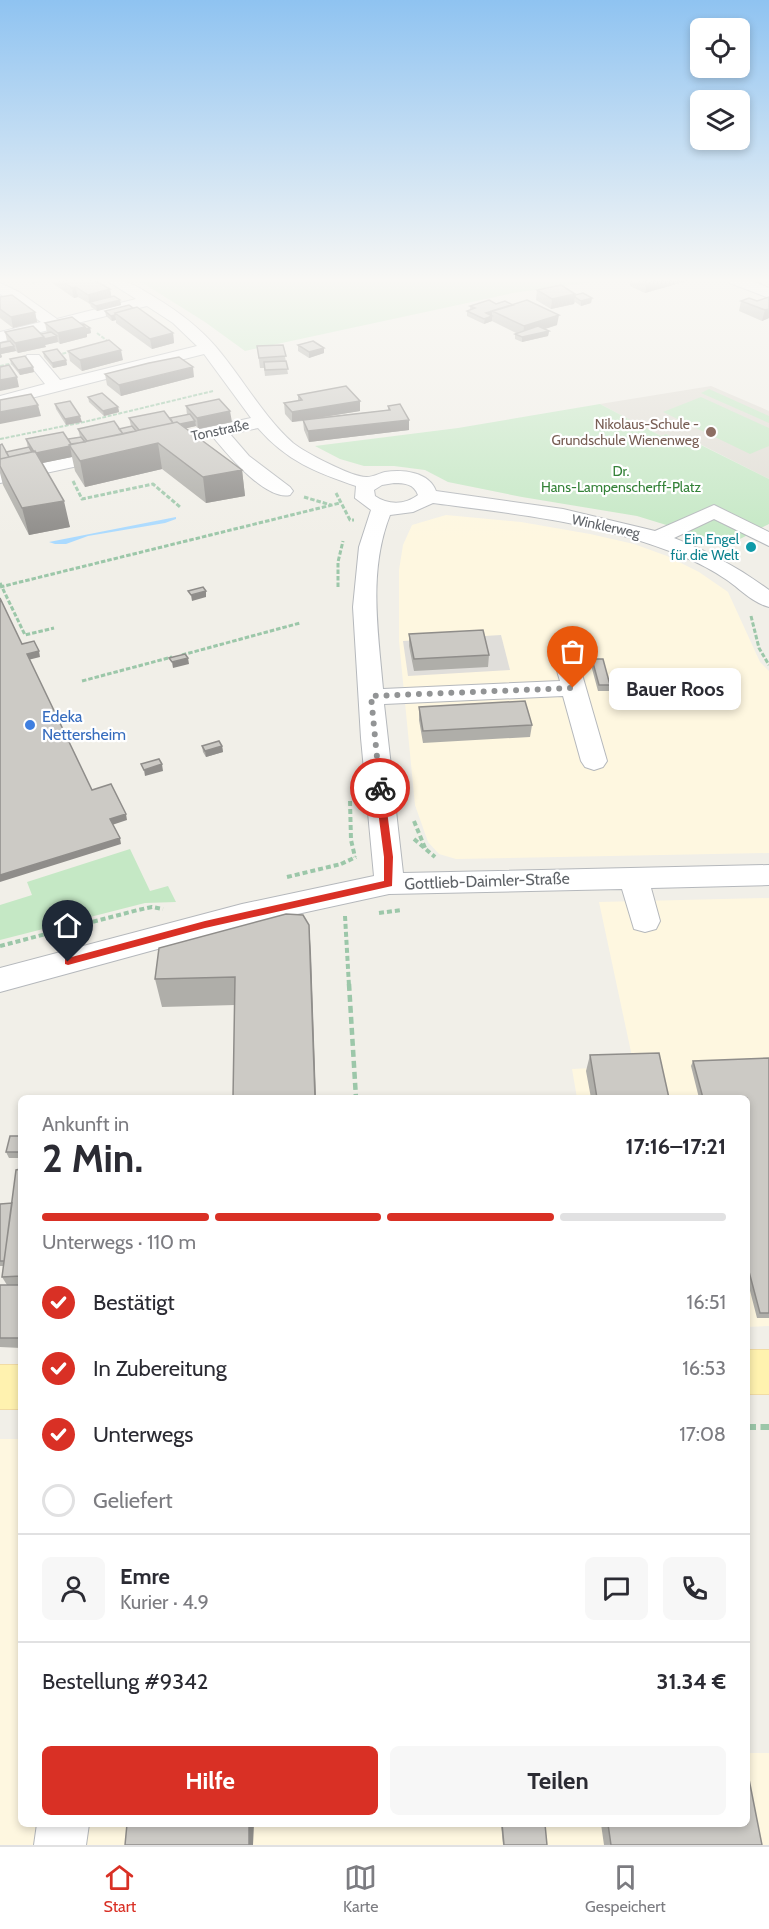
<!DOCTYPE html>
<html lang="de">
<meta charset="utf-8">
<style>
body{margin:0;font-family:Cabin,sans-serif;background:#f7f7f7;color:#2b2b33;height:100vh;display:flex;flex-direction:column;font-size:22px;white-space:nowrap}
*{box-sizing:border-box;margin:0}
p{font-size:20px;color:#7c7c81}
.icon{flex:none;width:33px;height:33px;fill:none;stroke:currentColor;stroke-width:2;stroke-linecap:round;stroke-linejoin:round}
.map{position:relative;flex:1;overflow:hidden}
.sheet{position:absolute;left:18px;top:1095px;width:732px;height:732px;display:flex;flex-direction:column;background:#fff;border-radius:9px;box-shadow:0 3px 9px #0003}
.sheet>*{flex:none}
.tools{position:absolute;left:690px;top:18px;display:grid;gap:12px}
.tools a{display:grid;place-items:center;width:60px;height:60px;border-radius:9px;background:#fff;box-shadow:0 3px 9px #0003;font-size:30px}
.pin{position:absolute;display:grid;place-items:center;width:51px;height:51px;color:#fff;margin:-62px -26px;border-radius:50% 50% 50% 0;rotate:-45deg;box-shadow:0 0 6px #0007}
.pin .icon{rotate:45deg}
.courier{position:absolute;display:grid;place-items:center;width:60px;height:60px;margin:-30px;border:4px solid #d93025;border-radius:50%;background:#fff;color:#222;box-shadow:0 2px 8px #0007}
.bubble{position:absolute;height:42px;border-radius:9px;background:#fff;box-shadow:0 3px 9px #0003;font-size:20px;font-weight:700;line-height:42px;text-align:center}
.overview em{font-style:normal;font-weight:700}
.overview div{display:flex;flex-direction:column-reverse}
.overview{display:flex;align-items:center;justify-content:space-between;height:102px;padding:0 24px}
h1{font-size:39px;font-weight:700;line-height:45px}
.bar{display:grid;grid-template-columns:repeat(4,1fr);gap:9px 6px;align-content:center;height:72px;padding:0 24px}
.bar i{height:8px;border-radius:4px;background:#e1e1e2}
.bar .current{background:#d93025}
.bar p{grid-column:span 4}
.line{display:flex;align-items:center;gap:15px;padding:0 24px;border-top:2px solid #e1e1e2}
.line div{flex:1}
.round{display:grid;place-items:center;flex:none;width:63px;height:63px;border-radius:9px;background:#f7f7f7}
ol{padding:0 24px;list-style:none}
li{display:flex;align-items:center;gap:18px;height:66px}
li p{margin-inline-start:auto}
li .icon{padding:6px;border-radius:50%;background:#d93025;color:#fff;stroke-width:4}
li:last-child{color:#7c7c81}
li i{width:33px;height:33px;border:3px solid #e1e1e2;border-radius:50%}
.action{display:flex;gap:12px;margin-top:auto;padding:12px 24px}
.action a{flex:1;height:69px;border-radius:9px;background:#d93025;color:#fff;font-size:24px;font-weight:700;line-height:69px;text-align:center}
.action a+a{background:#f7f7f7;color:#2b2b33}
.dock{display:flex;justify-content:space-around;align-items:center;height:84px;border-top:2px solid #e1e1e2;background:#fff;font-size:16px;color:#7c7c81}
.dock a{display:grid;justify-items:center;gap:3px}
.dock .current{color:#d93025}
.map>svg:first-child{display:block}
.commercial{fill:#fef7e0}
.industrial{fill:#e0deda}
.education{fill:#e1ded6}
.green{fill:#c5e8c5}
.water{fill:#aadaff}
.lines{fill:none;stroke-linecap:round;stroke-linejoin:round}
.minor-casing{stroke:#b5b8bc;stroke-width:2}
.major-casing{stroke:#f2c960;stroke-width:1}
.path-far4{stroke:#9cc7a9;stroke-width:2;stroke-dasharray:4 1.5;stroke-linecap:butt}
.path-far3{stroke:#9cc7a9;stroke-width:3;stroke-dasharray:4.5 2;stroke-linecap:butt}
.path-far2{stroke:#9cc7a9;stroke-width:4;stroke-dasharray:5 3;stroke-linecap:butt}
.path-far1{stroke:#9cc7a9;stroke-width:4.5;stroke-dasharray:7 4;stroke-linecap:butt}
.path{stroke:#9cc7a9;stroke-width:6;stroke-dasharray:9 4.5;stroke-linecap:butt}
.minor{fill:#fff;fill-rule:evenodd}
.major{fill:#fff2af;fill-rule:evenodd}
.wall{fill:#afaea9}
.shaded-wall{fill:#8f8d8a}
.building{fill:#cccac5;stroke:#8f8d8a;stroke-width:1.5}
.route{fill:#d93025}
.done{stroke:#929495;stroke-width:6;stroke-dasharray:0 10.8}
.education-dot{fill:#8d6e63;stroke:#fff;stroke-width:2}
.culture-dot{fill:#0f9aa8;stroke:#fff;stroke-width:2}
.shop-dot{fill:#3f7fe0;stroke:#fff;stroke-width:2}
.labels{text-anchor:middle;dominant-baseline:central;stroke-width:4.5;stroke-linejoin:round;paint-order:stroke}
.far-education-label{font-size:14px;fill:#785e54;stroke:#fff;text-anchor:end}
.far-street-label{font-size:14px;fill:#5f6368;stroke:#fff}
.far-park-label{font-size:14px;fill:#348238;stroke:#fff}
.far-culture-label{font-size:14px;fill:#0d838f;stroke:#fff;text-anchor:end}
.shop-label{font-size:16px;fill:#366cbe;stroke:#fff;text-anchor:start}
.street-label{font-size:16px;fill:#5f6368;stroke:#fff}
</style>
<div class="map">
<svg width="769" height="1845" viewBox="0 0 769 1845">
<rect width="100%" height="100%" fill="#f1efe8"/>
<path class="commercial" d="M446,515L521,522L590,534L634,544L667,556L699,572L728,592L760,662L769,671V853L456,859L439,854L428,842L415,805L399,641V570L403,545L412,525Z
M769,898V1326L747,1327V1098H577L572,1069L634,1066L599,902Z
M0,1439H21V1824H747V1753H769V1845H0Z"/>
<path class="industrial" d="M501,635L510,670L408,676L403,641Z"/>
<path class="education" d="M711,386L769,411V479L692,440L684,443L661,436L600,404Z"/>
<path class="green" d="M138,280H607L513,293L245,351L205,322Z
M709,389L769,416V423L701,393Z
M701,397L769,428V446L750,454L663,412Z
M600,404L661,436L666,434L684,443L691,440L769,479V524L738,540L712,539L637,516L522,497L448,482L425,470L394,466H364L340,459L315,446L458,428Z
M130,849L150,891L168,886L176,902L145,903L0,940V905L32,895L27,882Z"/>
<path class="water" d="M176,517V519L165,523L88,536L66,544H55L49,542Z"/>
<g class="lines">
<g class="minor-casing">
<path id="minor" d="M106,280C130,280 136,286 156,298C179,312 199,327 216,347C243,379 263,416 293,443C304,452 353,478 367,477C373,477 380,473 385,472C403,469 429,472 436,491L563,509L655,531L714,505L769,532V546L714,519L674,538C708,551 739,568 769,590V607C753,603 740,589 727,580C714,571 697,562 682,556C603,523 517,514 433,503L413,512L390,515C368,571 378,630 383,689L560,681L553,657L557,652L565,650L573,652L577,657L607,761L603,767L594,770L585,767L581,761L563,696L384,704L403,873L769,865V885L651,888L660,921L656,929L645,932L634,929L622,889L389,894L242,926L0,992V968L242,904L374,876L361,738L353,607L359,547L371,510L355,498L356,486C315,472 287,461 258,428L230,434L249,456L290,487L293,491L290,495C266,501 228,455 213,437L156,450L149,448L147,444L149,440L251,418L204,354L0,406V396L45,384L25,359L27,355H39L60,380L197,346L173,323L147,306L0,342V332L41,322L0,294V283L19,292L57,319L136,299ZM394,483C405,483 414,484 418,495C405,505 388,505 375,496L374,490L382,485Z
M728,280H750L769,288V298L730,283Z
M112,447L119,449L122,453L119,457L0,483V471Z
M37,1824H89L86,1845H34Z"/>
</g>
<g class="major-casing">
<path id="major" d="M747,1350H769V1394H747Z
M0,1365H21V1409H0Z"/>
</g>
<path class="path-far4" d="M32,283L43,280
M97,333L110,343
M57,355L73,351
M0,366L14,363
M0,439L84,422L213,391"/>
<path class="path-far3" d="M73,481L82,499L153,484L180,507
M336,493L350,520H354
M304,497L331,505
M0,583L25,635L54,628
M0,587L340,503
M338,587V562L343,541
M751,616L759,648L769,665
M182,655L300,623
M82,681L172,657"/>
<path class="path-far2" d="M350,801L351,840L355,857
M414,821L425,848
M414,839L435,857
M341,864L356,857
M287,877L341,864
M379,913L402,910
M345,916L349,986
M0,946L138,910L152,907L163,909"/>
<path class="path-far1" d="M349,984L356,1098"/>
<path class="path" d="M747,1427H769"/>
<use href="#minor" class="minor"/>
<use href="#major" class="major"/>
</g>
<path class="wall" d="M51,280H94L110,289L111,296L120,300L121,305L97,311L91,307L90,304L78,297L74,298L52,283Z
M630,280H690L645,293L630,286Z
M537,290L575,294V295L592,298L591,303L581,306L575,302L574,304L551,309L536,300Z
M0,297L35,312L37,322L13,328L0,318Z
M769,297V318L762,321L739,311L741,301H757Z
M129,305L173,333L174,343L152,349L116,323V320L112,321L106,316L105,311Z
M470,306L557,325L545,329L549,331L548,336L522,342L515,339V334L516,333L492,321V317V321L484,324L467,316V311L470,310Z
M45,323L82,324L90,328L91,333L87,334V337L60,344L58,342L45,345L46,347L18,353L16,351L1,354L2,357L0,358V343L7,341L5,332L41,334L47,333Z
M283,345L288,374L265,376L264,368H260L257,346Z
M298,345L324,353L309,358L298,351Z
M68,351L123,360L82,371L70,361Z
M43,352L66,360L67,365L53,368L44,357Z
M10,359L33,367L34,372L20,375L11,364Z
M105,374L194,377L121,396L107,385Z
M298,395L360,401V411L324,417L388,410V406L409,420V430L309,442L304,430L303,421L292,422L285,414L284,403L298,401Z
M88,397L118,407L119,412L104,416L89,402Z
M55,404L82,422L66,425L56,409Z
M186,406L232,422L198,429L196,426L186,428L242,470L245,496L206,503L162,469L85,487L75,471L72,457L42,463L70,527L29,535L3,485L0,473V445L6,452L28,448L26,439H68L80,437L78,429H119L131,426L129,418H170L187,415Z
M409,634L489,655L488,667L414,671L409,646Z
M592,659L610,685L609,691H598L591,665Z
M419,707L532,725L530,737L423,743L419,720Z
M202,746H222L223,752L206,757L203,752Z
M311,953L235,1005L162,1007L155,979Z
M590,1055L669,1098H591L586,1071Z
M769,1058V1318H757L747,1279V1098H699L691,1066L693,1061Z
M21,1136V1158H9L6,1152Z
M21,1169V1348L0,1347V1285H7L2,1277L4,1266H0V1204L12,1203Z
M501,1824H545L547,1845H503Z
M601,1824H747L762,1845H604Z"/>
<path class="shaded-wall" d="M657,280H674L673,285L645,293L647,283Z
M674,280H690L673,285Z
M76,287L78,297L74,298L72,288Z
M110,289L112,299L90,302V305L88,295Z
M575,294L574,304L551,309L552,299Z
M592,298L591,303L581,306V301Z
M120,300L121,305L97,311L96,306Z
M769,309V318L762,321L765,310Z
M492,311V321L484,324L486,313Z
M35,312L37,322L13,328L11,317Z
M115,315L116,320L112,321L111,316Z
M559,315L557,325L523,336L524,326Z
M85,327L90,328L91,333L87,334V337L60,344L58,333Z
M549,331L548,336L522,342V337Z
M173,333L174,343L152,349L150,339Z
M57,336L58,342L45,345L46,347L18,353L15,343L44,337Z
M14,346L16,351L1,354L2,357L0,358V349Z
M324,348V353L309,358V352Z
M121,350L123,360L82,371L80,360Z
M66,360L67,365L53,368L52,363Z
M33,367L34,372L20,375L18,370Z
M193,367L194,377L121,396L119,385Z
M17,377L19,387L0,391V380Z
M360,401V411L292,422V412Z
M38,405L41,416L0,424V412Z
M118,407L119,412L104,416L103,411Z
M230,411L232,422L198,429L197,418Z
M80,416L82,422L66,425L65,419Z
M409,420V430L309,442L308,431Z
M195,421L196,426L175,431H139Z
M158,443L162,469L85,487L80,461Z
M70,446L72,457L38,464L35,453Z
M242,470L245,496L206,503L203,477Z
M64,501L70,527L29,535L22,508Z
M206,591V597L192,601L191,595Z
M39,651L40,657L28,660L27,654Z
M188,658L189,664L173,668L172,662Z
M222,746L223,752L206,757L205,751Z
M162,764L163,771L145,776L144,770Z
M126,814L127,820L112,825L110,819Z
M120,838L121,844L0,882V875Z
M309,925L311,953L316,1098H315Z
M249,1824H254L253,1845H249Z"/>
<path class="building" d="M61,280H94L110,289L88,295L76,287L72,288Z
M641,280H657L647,283Z
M561,285L575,294L552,299L537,290Z
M583,293L592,298L581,301L575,297V295Z
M12,295L35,312L11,317L0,309V297Z
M114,296L120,300L96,306L90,302Z
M769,297V309L765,310L741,301L749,298L757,301Z
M489,300L496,304L505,301L513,305L486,313L492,316L484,319L467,311L475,308L470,306Z
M527,300L559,315L524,326L492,311Z
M129,305L133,308L115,313V315L111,316L105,311Z
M137,307L173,333L150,339L115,313Z
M72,317L85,327L58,333L45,323Z
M82,324H84L90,328L86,329L85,327Z
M33,326L44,337L15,343L5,332Z
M538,326L549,331L522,337L515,334Z
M51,332L57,336L44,339V337L41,334Z
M109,340L121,350L80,360L68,351Z
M10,341L14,346L0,349V343Z
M313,341L324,348L309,352L298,345Z
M283,345L286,356L259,358L257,346Z
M57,349L66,360L52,363L43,352Z
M25,356L33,367L18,370L10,359Z
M179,357L193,367L119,385L105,374L149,363Z
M286,361L288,369L265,370L264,362Z
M9,365L17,377L0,380V367Z
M346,386L360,401L292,412L284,403L302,400L298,395Z
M102,393L118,407L103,411L88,397Z
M31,394L38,405L0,412V400Z
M219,399L230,411L197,418L186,406Z
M70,401L80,416L65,419L55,404Z
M400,404L409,420L308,431L303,420L390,410L388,406Z
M164,411L173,423L139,430L129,418Z
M190,414L195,421L180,424L177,422L173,423L170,418Z
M114,421L123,434L87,441L78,429Z
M177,422L242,470L203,477L158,443L80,461L69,445Z
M132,426L136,431L123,434L119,429Z
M63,432L71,444L69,445L70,446L36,453L35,451L34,452L26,439Z
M81,437L85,442L71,444L68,439Z
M2,444L9,457L0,459V445Z
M29,447L32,452L9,457L6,452Z
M35,451L64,501L22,508L0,466V459Z
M203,587L206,591L191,595L188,591Z
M0,598L22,644L34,641L39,651L27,654L92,790L111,784L126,814L110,819L120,838L0,875Z
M483,630L489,655L414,659L409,634Z
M185,654L188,658L172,662L169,658Z
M592,659H603L610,685H599Z
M525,701L532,725L423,731L419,707Z
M219,741L222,746L205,751L202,746Z
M159,759L162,764L144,770L141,764Z
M286,914L303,915L309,925L315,1098H233L235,977L155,979L159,948Z
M659,1053L669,1098H597L590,1055Z
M769,1058V1313H760L747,1264V1098H703L693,1061Z
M10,1136H21L20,1152H6Z
M21,1169V1276L2,1277L16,1170Z
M12,1203L4,1261H0V1204Z
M0,1285H21V1338H0Z
M747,1774H748L762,1845H611L608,1824H747Z
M127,1824H249V1845H125Z
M502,1824H545L547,1845H504Z"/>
<linearGradient id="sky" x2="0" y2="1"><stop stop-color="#8fc3f1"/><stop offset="0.52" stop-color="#f9f8f5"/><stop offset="1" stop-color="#f9f8f5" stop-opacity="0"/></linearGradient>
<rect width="769" height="539" fill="url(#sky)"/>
<path class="route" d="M380,785L384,788L393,857L392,886L205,928L68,965L65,964V959L68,958L205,921L384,881V857L375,788Z"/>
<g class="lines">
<path class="done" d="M380,788L371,696L573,688"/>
</g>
<circle class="education-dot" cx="711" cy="432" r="6"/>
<circle class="culture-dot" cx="751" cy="547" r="6"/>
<circle class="shop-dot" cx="30" cy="725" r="6"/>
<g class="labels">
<g class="far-education-label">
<text x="699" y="424">Nikolaus-Schule -<tspan x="699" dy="16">Grundschule Wienenweg</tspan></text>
</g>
<g class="far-street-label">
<text transform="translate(220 430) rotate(-12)">Tonstraße</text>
<text transform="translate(606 526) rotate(12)">Winklerweg</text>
</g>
<g class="far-park-label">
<text x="621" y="471">Dr.<tspan x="621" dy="16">Hans-Lampenscherff-Platz</tspan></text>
</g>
<g class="far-culture-label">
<text x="739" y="539">Ein Engel<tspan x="739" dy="16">für die Welt</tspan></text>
</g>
<g class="shop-label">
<text x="42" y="716">Edeka<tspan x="42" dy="18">Nettersheim</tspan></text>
</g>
<g class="street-label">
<text transform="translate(487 881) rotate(-2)">Gottlieb-Daimler-Straße</text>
</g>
</g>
</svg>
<div class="tools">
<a><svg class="icon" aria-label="locate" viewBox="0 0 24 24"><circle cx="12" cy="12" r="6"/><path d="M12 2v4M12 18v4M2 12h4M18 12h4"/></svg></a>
<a><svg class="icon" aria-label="layers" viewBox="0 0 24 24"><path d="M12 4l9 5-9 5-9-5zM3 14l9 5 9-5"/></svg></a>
</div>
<div class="pin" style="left:573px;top:688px;background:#ea580c"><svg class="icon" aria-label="bag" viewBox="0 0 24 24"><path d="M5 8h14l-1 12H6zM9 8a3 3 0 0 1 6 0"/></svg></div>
<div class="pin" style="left:68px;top:962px;background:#1f2937"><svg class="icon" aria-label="home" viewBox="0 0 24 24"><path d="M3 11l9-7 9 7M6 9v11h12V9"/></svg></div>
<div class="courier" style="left:380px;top:788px"><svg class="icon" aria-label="bike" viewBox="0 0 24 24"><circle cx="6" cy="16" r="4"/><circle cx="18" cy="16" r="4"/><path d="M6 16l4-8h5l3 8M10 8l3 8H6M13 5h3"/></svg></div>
<div class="bubble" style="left:609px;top:668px;width:132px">Bauer Roos</div>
<section class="sheet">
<div class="overview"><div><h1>2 Min.</h1><p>Ankunft in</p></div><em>17:16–17:21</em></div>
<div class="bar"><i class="current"></i><i class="current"></i><i class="current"></i><i></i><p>Unterwegs · 110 m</p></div>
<ol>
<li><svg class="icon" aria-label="check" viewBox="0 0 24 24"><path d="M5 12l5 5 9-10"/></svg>Bestätigt<p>16:51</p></li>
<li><svg class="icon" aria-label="check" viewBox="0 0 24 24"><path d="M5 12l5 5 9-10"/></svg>In Zubereitung<p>16:53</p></li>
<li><svg class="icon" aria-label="check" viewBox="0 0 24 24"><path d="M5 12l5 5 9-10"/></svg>Unterwegs<p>17:08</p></li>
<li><i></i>Geliefert</li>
</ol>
<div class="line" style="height:108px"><a class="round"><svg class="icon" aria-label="person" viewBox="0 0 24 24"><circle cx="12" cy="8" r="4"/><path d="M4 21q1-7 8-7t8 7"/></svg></a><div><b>Emre</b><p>Kurier · 4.9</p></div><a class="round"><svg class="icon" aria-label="chat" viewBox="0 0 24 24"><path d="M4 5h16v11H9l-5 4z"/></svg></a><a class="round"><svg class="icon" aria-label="phone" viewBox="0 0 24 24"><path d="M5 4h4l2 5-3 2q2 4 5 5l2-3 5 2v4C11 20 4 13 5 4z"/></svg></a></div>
<div class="line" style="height:78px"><div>Bestellung #9342</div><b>31.34 €</b></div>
<div class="action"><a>Hilfe</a><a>Teilen</a></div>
</section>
</div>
<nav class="dock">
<a class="current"><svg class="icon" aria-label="home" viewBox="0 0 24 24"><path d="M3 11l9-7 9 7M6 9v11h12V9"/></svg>Start</a>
<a><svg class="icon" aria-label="map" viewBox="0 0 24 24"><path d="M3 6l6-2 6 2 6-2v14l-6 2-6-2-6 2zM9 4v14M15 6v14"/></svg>Karte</a>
<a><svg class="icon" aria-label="saved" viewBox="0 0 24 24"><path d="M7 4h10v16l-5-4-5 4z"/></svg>Gespeichert</a>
</nav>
